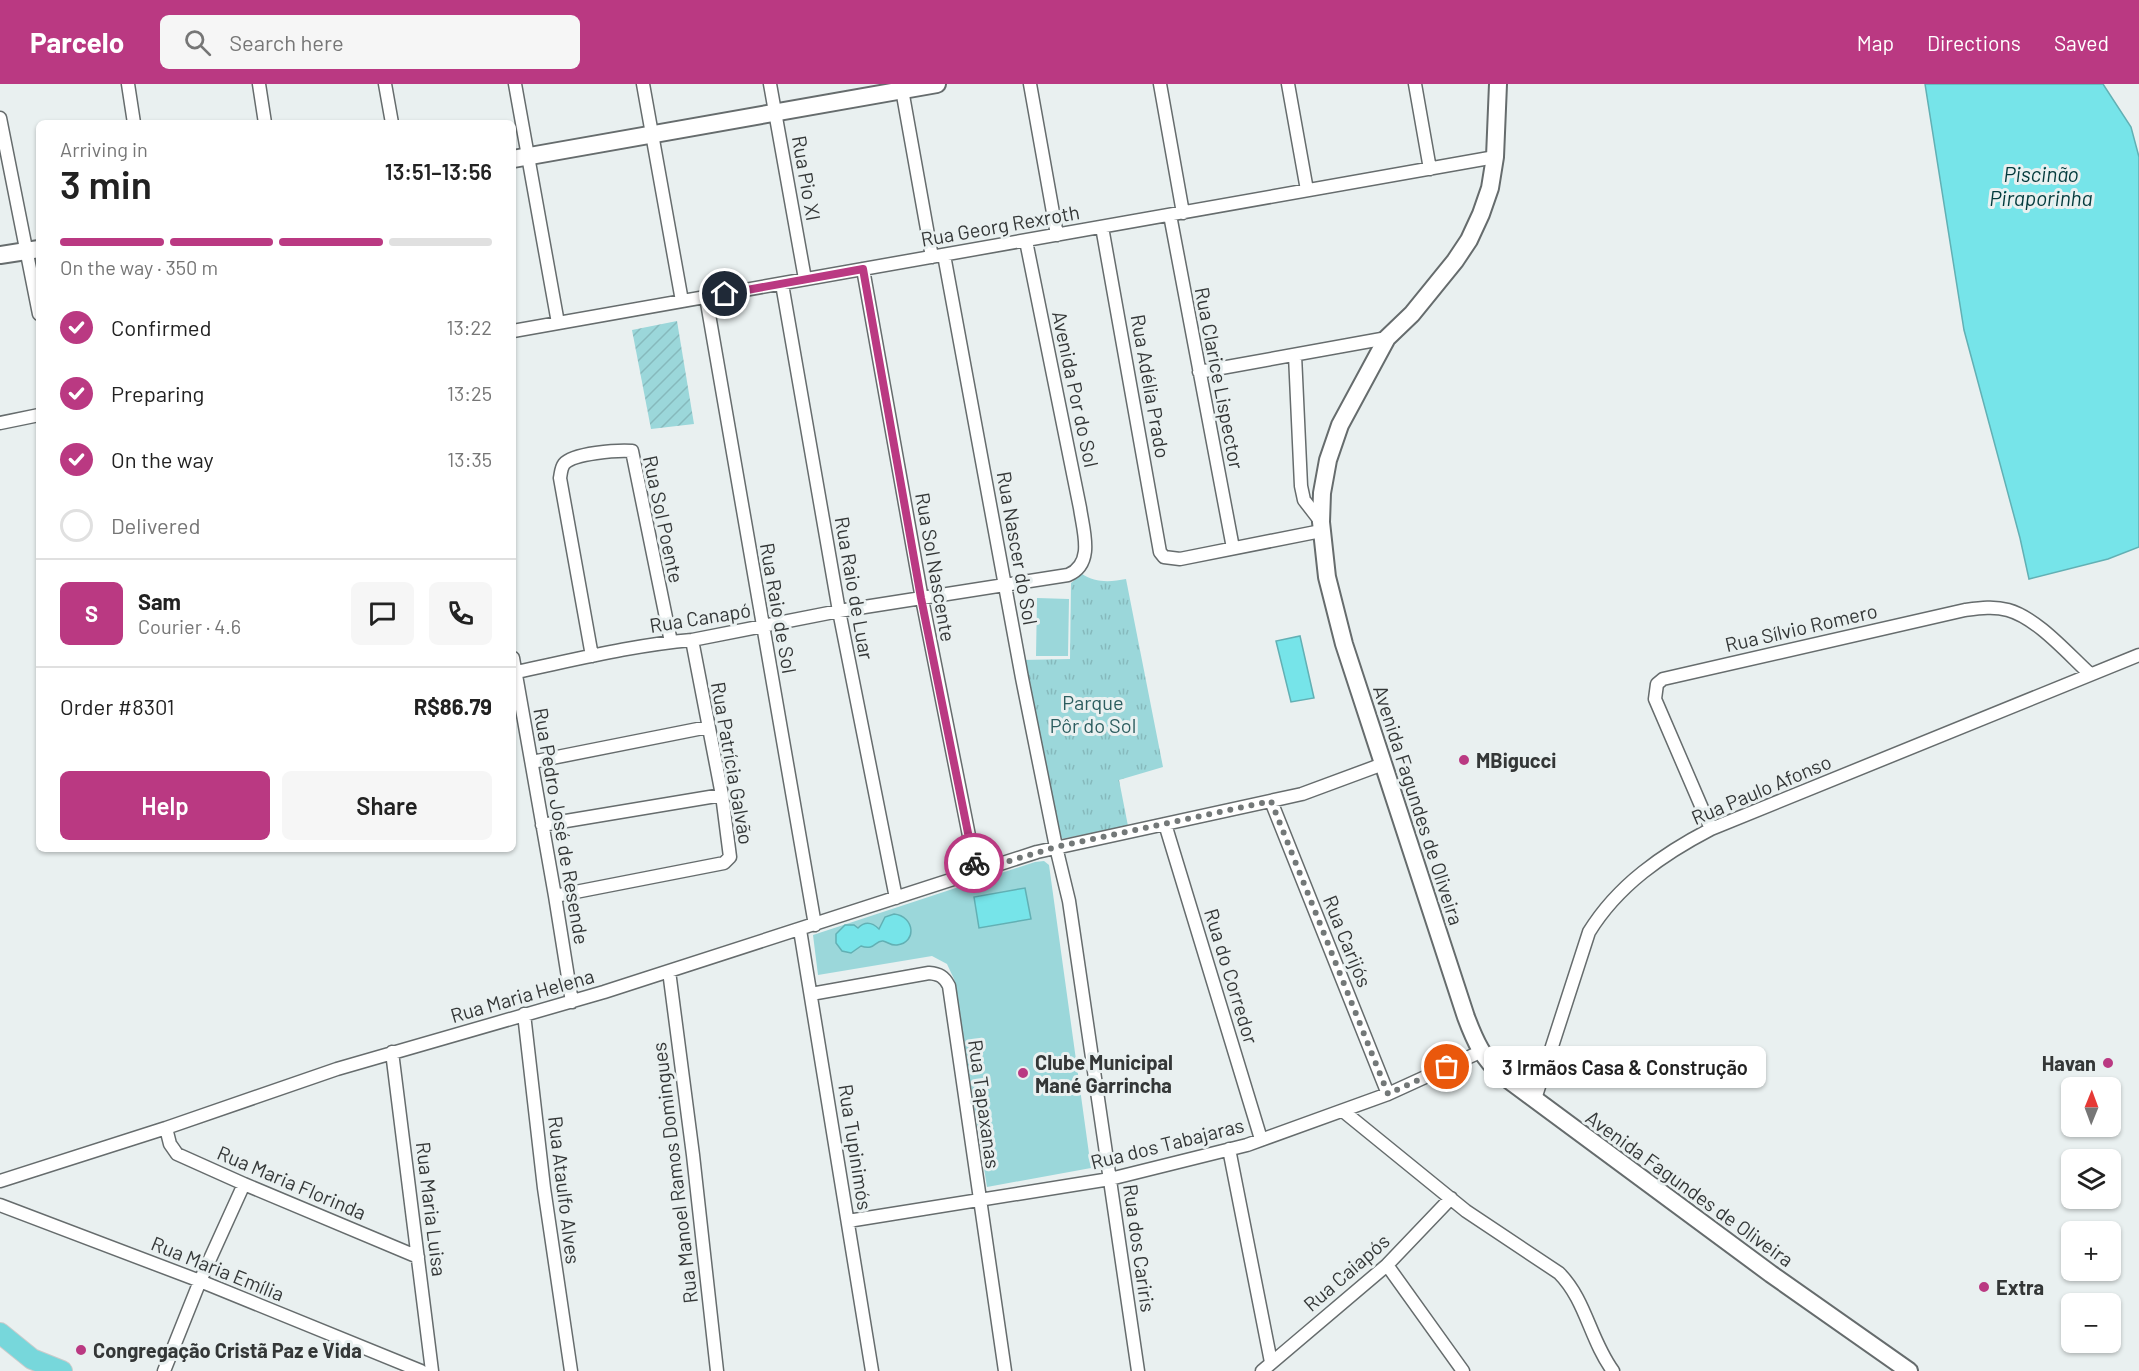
<!DOCTYPE html>
<meta charset="utf-8">
<style>
body{margin:0;font-family:Barlow,sans-serif;background:#f6f6f6;color:#222;height:100vh;display:flex;flex-direction:column;font-size:22px;white-space:nowrap}
*{box-sizing:border-box;margin:0}
p{font-size:20px;color:#767676}
.icon{flex:none;width:33px;height:33px;fill:none;stroke:currentColor;stroke-width:2;stroke-linecap:round;stroke-linejoin:round}
.map{position:relative;flex:1;overflow:hidden}
.drawer{position:absolute;left:36px;top:36px;width:480px;height:732px;display:flex;flex-direction:column;background:#fff;border-radius:9px;box-shadow:0 2px 4px #0004}
.drawer>*{flex:none}
.needle{width:39px;rotate:1deg}
.fabs{position:absolute;left:2061px;top:993px;display:grid;gap:12px}
.fabs a{display:grid;place-items:center;width:60px;height:60px;border-radius:9px;background:#fff;box-shadow:0 2px 4px #0004;font-size:30px}
.pin{position:absolute;display:grid;place-items:center;width:51px;height:51px;color:#fff;margin:-26px;border:3px solid #fff;border-radius:50%;box-shadow:0 2px 6px #0007}
.courier{position:absolute;display:grid;place-items:center;width:60px;height:60px;margin:-30px;border:4px solid #ba3982;border-radius:50%;background:#fff;color:#222;box-shadow:0 2px 8px #0007}
.bubble{position:absolute;height:42px;border-radius:9px;background:#fff;box-shadow:0 2px 4px #0004;font-size:20px;font-weight:600;line-height:42px;text-align:center}
.overview em{font-style:normal;font-weight:600}
.overview div{display:flex;flex-direction:column-reverse}
.overview{display:flex;align-items:center;justify-content:space-between;height:102px;padding:0 24px}
h1{font-size:39px;font-weight:600;line-height:45px}
.bar{display:grid;grid-template-columns:repeat(4,1fr);gap:9px 6px;align-content:center;height:72px;padding:0 24px}
.bar i{height:8px;border-radius:4px;background:#e0e0e0}
.bar .on{background:#ba3982}
.bar p{grid-column:span 4}
.line{display:flex;align-items:center;gap:15px;padding:0 24px;border-top:2px solid #e0e0e0}
.line div{flex:1}
.round{display:grid;place-items:center;flex:none;width:63px;height:63px;border-radius:9px;background:#f6f6f6}
ol{padding:0 24px;list-style:none}
li{display:flex;align-items:center;gap:18px;height:66px}
li p{margin-inline-start:auto}
li .icon{padding:6px;border-radius:50%;background:#ba3982;color:#fff;stroke-width:4}
li:last-child{color:#767676}
li i{width:33px;height:33px;border:3px solid #e0e0e0;border-radius:50%}
.primary-button{display:flex;gap:12px;margin-top:auto;padding:12px 24px}
.primary-button a{flex:1;height:69px;border-radius:9px;background:#ba3982;color:#fff;font-size:24px;font-weight:600;line-height:69px;text-align:center}
.primary-button a+a{background:#f6f6f6;color:#222}
header{display:flex;align-items:center;gap:36px;box-sizing:border-box;height:84px;padding:0 30px;background:#ba3982;color:#fff}
header strong{font-size:28px}
nav{display:flex;gap:33px;margin-inline-start:auto;font-size:21px}
.search{width:420px;height:54px;background:#f6f6f6;display:flex;align-items:center;gap:15px;box-sizing:border-box;padding:0 21px;border-radius:9px;color:#767676;font-size:22px}
.map>svg:first-child{display:block}
.park{fill:url(#park-tufts)}
.garden{fill:url(#garden-furrows)}
.pitch{fill:#9bd7da}
.water{fill:#76e4e9;stroke:#62b0b4;stroke-width:1.5}
.lines{fill:none;stroke-linecap:round;stroke-linejoin:round}
.street-casing{stroke:#666c6d;stroke-width:15}
.secondary-casing{stroke:#666c6d;stroke-width:20}
.primary-casing{stroke:#cacbcb;stroke-width:22}
.street{stroke:#fff;stroke-width:12}
.secondary{stroke:#fff;stroke-width:16}
.primary{stroke:#77d7db;stroke-width:20}
.done{stroke:#737878;stroke-width:6;stroke-dasharray:0 10.8}
.route{stroke:#ba3982;stroke-width:8}
.poi-dot{fill:#ba3982;stroke:#e9f0f0;stroke-width:2}
.labels{text-anchor:middle;dominant-baseline:central;stroke-width:6;stroke-linejoin:round;paint-order:stroke}
.street-label{font-size:20px;fill:#343737;stroke:#e9f0f0}
.park-label{font-size:20px;fill:#2c5d5f;stroke:#e9f0f0}
.poi-label{font-size:20px;font-weight:bold;fill:#343737;stroke:#e9f0f0;text-anchor:start}
.water-label{font-size:21px;font-style:italic;fill:#023a3c;stroke:#e9f0f0}
</style>
<header>
<strong>Parcelo</strong>
<div class="search"><svg class="icon" aria-label="search" viewBox="0 0 24 24"><circle cx="10" cy="10" r="6"/><path d="M15 15l6 6"/></svg>Search here</div>
<nav><a>Map</a><a>Directions</a><a>Saved</a></nav>
</header>
<div class="map">
<svg width="2139" height="1287" viewBox="0 0 2139 1287">
<defs>
<pattern id="park-tufts" width="24" height="20" patternUnits="userSpaceOnUse" patternTransform="scale(1.5)"><rect width="24" height="20" fill="#9bd7da"/><path d="M3 7l-1-3M5 7V3M7 7l1-3M15 17l-1-3M17 17v-4M19 17l1-3" fill="none" stroke="#86b9bc"/></pattern>
<pattern id="garden-furrows" width="10" height="10" patternUnits="userSpaceOnUse" patternTransform="scale(1.5)"><rect width="10" height="10" fill="#9bd7da"/><path d="M-1 1l2-2M0 10L10 0M9 11l2-2" fill="none" stroke="#86b9bc"/></pattern>
</defs>
<rect width="100%" height="100%" fill="#e9f0f0"/>
<path class="park" d="M1082,490C1095,499 1111,498 1126,495L1163,683L1119,696L1128,742L1061,755L1021,576L1070,575L1071,499Z"/>
<path class="garden" d="M677,237L694,340L651,345L632,246Z"/>
<path class="pitch" d="M1037,514L1069,515L1068,572H1036Z
M1044,777L1049,781L1091,1084L987,1103L954,895L947,880L932,872L818,891L813,851L1035,778Z"/>
<path class="water" d="M1925,0H2103L2131,43L2139,73V463L2108,475L2029,495L2020,454L1964,246Z
M1300,552L1314,614L1291,618L1276,557Z
M1025,804L1031,835L979,844L974,813Z
M894,830C915,832 917,859 897,861C891,862 888,858 883,857C875,856 875,867 861,862L851,869L842,867L836,859V850L845,841H854L858,844C865,837 872,838 879,845L885,833Z"/>
<g class="lines">
<g class="street-casing">
<path id="street" d="M128,0L134,39
M259,0L265,39
M385,0L392,39
M515,0L558,239
M643,0L682,217
M770,0L805,195
M901,0L932,173
M1030,0L1057,151
M1160,0L1183,129
M1288,0L1307,106
M1415,0L1430,85
M0,34L39,230
M1170,131L1233,464
M1102,143L1160,468L1164,473L1180,475L1321,447
M944,171L1022,594L1056,763L1069,817L1138,1287
M863,185L922,515L976,787
M782,200L839,527L896,814
M706,213L815,841
M513,247L1495,73
M1295,271L1301,402L1304,416L1321,438
M1199,288L1387,254
M0,339L39,331
M592,572L560,394C561,389 561,384 564,380C573,369 618,366 632,367L671,558
M513,574L555,812L572,918
M516,588C574,576 633,561 692,556L839,527L1068,491C1095,480 1083,446 1080,424L1026,157
M532,678L708,643
M1271,717L1388,1010
M1165,740L1261,1055
M542,741L722,711
M1711,745L1655,615L1657,600L1663,595L1965,526C1980,524 1994,522 2008,526C2037,534 2067,569 2090,590
M555,812L724,779L730,773L722,711L692,556
M800,846L872,1287
M669,887L693,1071L717,1287
M811,910L929,889C939,890 944,892 949,902L1005,1287
M524,930L544,1104L571,1287
M392,968L432,1287
M1535,1015L1589,848C1618,801 1663,770 1711,745L2139,571
M1343,1027L1466,1127L1559,1189C1586,1216 1590,1256 1613,1287
M166,1044L170,1060L177,1070L244,1100L418,1173
M1229,1065L1271,1278
M0,1097L166,1044L337,985L604,908L1037,768L1302,710L1383,680
M0,1121L200,1197L421,1287
M848,1137L1110,1095L1247,1061L1388,1010L1480,968
M1387,1181L1463,1287
M164,1287L200,1197L244,1100
M1262,1287L1387,1181L1451,1114"/>
</g>
<g class="secondary-casing">
<path id="secondary" d="M1498,0L1495,73L1490,104L1481,130L1469,156L1455,177L1412,230L1387,254L1340,341L1328,376L1322,409L1321,438L1327,493L1344,560L1466,933C1475,957 1483,975 1502,991L1771,1190L1909,1287
M513,75L937,0
M0,171L39,165"/>
</g>
<g class="primary-casing">
<path id="primary" d="M0,1249L32,1275L62,1287"/>
</g>
<use href="#street" class="street"/>
<use href="#secondary" class="secondary"/>
<use href="#primary" class="primary"/>
</g>
<g class="lines">
<path class="done" d="M974,779L976,787L1056,763L1271,717L1388,1010L1447,983"/>
<path class="route" d="M725,210L863,185L921,514L974,779"/>
</g>
<g class="poi-dot">
<circle cx="1464" cy="676" r="6"/>
<circle cx="2108" cy="979" r="6"/>
<circle cx="1023" cy="989" r="6"/>
<circle cx="1984" cy="1203" r="6"/>
<circle cx="81" cy="1266" r="6"/>
</g>
<g class="labels">
<g class="street-label">
<text transform="translate(807 94) rotate(80)">Rua Pio XI</text>
<text transform="translate(1000 141) rotate(-10)">Rua Georg Rexroth</text>
<text transform="translate(1220 294) rotate(79)">Rua Clarice Lispector</text>
<text transform="translate(1151 302) rotate(80)">Rua Adélia Prado</text>
<text transform="translate(1076 305) rotate(78)">Avenida Por do Sol</text>
<text transform="translate(664 435) rotate(78)">Rua Sol Poente</text>
<text transform="translate(1018 464) rotate(80)">Rua Nascer do Sol</text>
<text transform="translate(936 483) rotate(80)">Rua Sol Nascente</text>
<text transform="translate(855 504) rotate(80)">Rua Raio de Luar</text>
<text transform="translate(779 524) rotate(80)">Rua Raio de Sol</text>
<text transform="translate(700 533) rotate(-9)">Rua Canapó</text>
<text transform="translate(1801 543) rotate(-13)">Rua Sílvio Romero</text>
<text transform="translate(733 679) rotate(80)">Rua Patrícia Galvão</text>
<text transform="translate(1761 705) rotate(-23)">Rua Paulo Afonso</text>
<text transform="translate(1419 721) rotate(72)">Avenida Fagundes de Oliveira</text>
<text transform="translate(562 742) rotate(80)">Rua Pedro José de Resende</text>
<text transform="translate(1348 857) rotate(68)">Rua Carijós</text>
<text transform="translate(1232 892) rotate(73)">Rua do Corredor</text>
<text transform="translate(522 911) rotate(-16)">Rua Maria Helena</text>
<text transform="translate(985 1020) rotate(82)">Rua Tapaxanas</text>
<text transform="translate(1167 1059) rotate(-14)">Rua dos Tabajaras</text>
<text transform="translate(856 1063) rotate(81)">Rua Tupinimós</text>
<text transform="translate(674 1089) rotate(-97)">Rua Manoel Ramos Domingues</text>
<text transform="translate(292 1098) rotate(23)">Rua Maria Florinda</text>
<text transform="translate(1690 1104) rotate(36)">Avenida Fagundes de Oliveira</text>
<text transform="translate(565 1106) rotate(83)">Rua Ataulfo Alves</text>
<text transform="translate(432 1125) rotate(83)">Rua Maria Luisa</text>
<text transform="translate(1140 1164) rotate(82)">Rua dos Cariris</text>
<text transform="translate(218 1184) rotate(22)">Rua Maria Emília</text>
<text transform="translate(1346 1188) rotate(-41)">Rua Caiapós</text>
</g>
<g class="park-label">
<text x="1093" y="618">Parque<tspan x="1093" dy="23">Pôr do Sol</tspan></text>
</g>
<g class="poi-label">
<text x="1476" y="676">MBigucci</text>
<text x="1035" y="978">Clube Municipal<tspan x="1035" dy="23">Mané Garrincha</tspan></text>
<text x="2096" y="979" text-anchor="end">Havan</text>
<text x="1996" y="1203">Extra</text>
<text x="93" y="1266">Congregação Cristã Paz e Vida</text>
</g>
<g class="water-label">
<text x="2041" y="89">Piscinão<tspan x="2041" dy="24">Piraporinha</tspan></text>
</g>
</g>
</svg>
<div class="fabs">
<a><svg class="needle" viewBox="-14 -14 28 28"><path d="M0-13l5 13h-10z" fill="#e53935"/><path d="M0 13l5-13h-10z" fill="#767676"/></svg></a>
<a><svg class="icon" aria-label="layers" viewBox="0 0 24 24"><path d="M12 4l9 5-9 5-9-5zM3 14l9 5 9-5"/></svg></a>
<a>+</a>
<a>−</a>
</div>
<div class="pin" style="left:1447px;top:983px;background:#ea580c"><svg class="icon" aria-label="bag" viewBox="0 0 24 24"><path d="M5 8h14l-1 12H6zM9 8a3 3 0 0 1 6 0"/></svg></div>
<div class="pin" style="left:725px;top:210px;background:#1f2937"><svg class="icon" aria-label="home" viewBox="0 0 24 24"><path d="M3 11l9-7 9 7M6 9v11h12V9"/></svg></div>
<div class="courier" style="left:974px;top:779px"><svg class="icon" aria-label="bike" viewBox="0 0 24 24"><circle cx="6" cy="16" r="4"/><circle cx="18" cy="16" r="4"/><path d="M6 16l4-8h5l3 8M10 8l3 8H6M13 5h3"/></svg></div>
<div class="bubble" style="left:1484px;top:962px;width:282px">3 Irmãos Casa &amp; Construção</div>
<section class="drawer">
<div class="overview"><div><h1>3 min</h1><p>Arriving in</p></div><em>13:51–13:56</em></div>
<div class="bar"><i class="on"></i><i class="on"></i><i class="on"></i><i></i><p>On the way · 350 m</p></div>
<ol>
<li><svg class="icon" aria-label="check" viewBox="0 0 24 24"><path d="M5 12l5 5 9-10"/></svg>Confirmed<p>13:22</p></li>
<li><svg class="icon" aria-label="check" viewBox="0 0 24 24"><path d="M5 12l5 5 9-10"/></svg>Preparing<p>13:25</p></li>
<li><svg class="icon" aria-label="check" viewBox="0 0 24 24"><path d="M5 12l5 5 9-10"/></svg>On the way<p>13:35</p></li>
<li><i></i>Delivered</li>
</ol>
<div class="line" style="height:108px"><b class="round" style="background:#ba3982;color:#fff">S</b><div><b>Sam</b><p>Courier · 4.6</p></div><a class="round"><svg class="icon" aria-label="chat" viewBox="0 0 24 24"><path d="M4 5h16v11H9l-5 4z"/></svg></a><a class="round"><svg class="icon" aria-label="phone" viewBox="0 0 24 24"><path d="M5 4h4l2 5-3 2q2 4 5 5l2-3 5 2v4C11 20 4 13 5 4z"/></svg></a></div>
<div class="line" style="height:78px"><div>Order #8301</div><b>R$86.79</b></div>
<div class="primary-button"><a>Help</a><a>Share</a></div>
</section>
</div>
